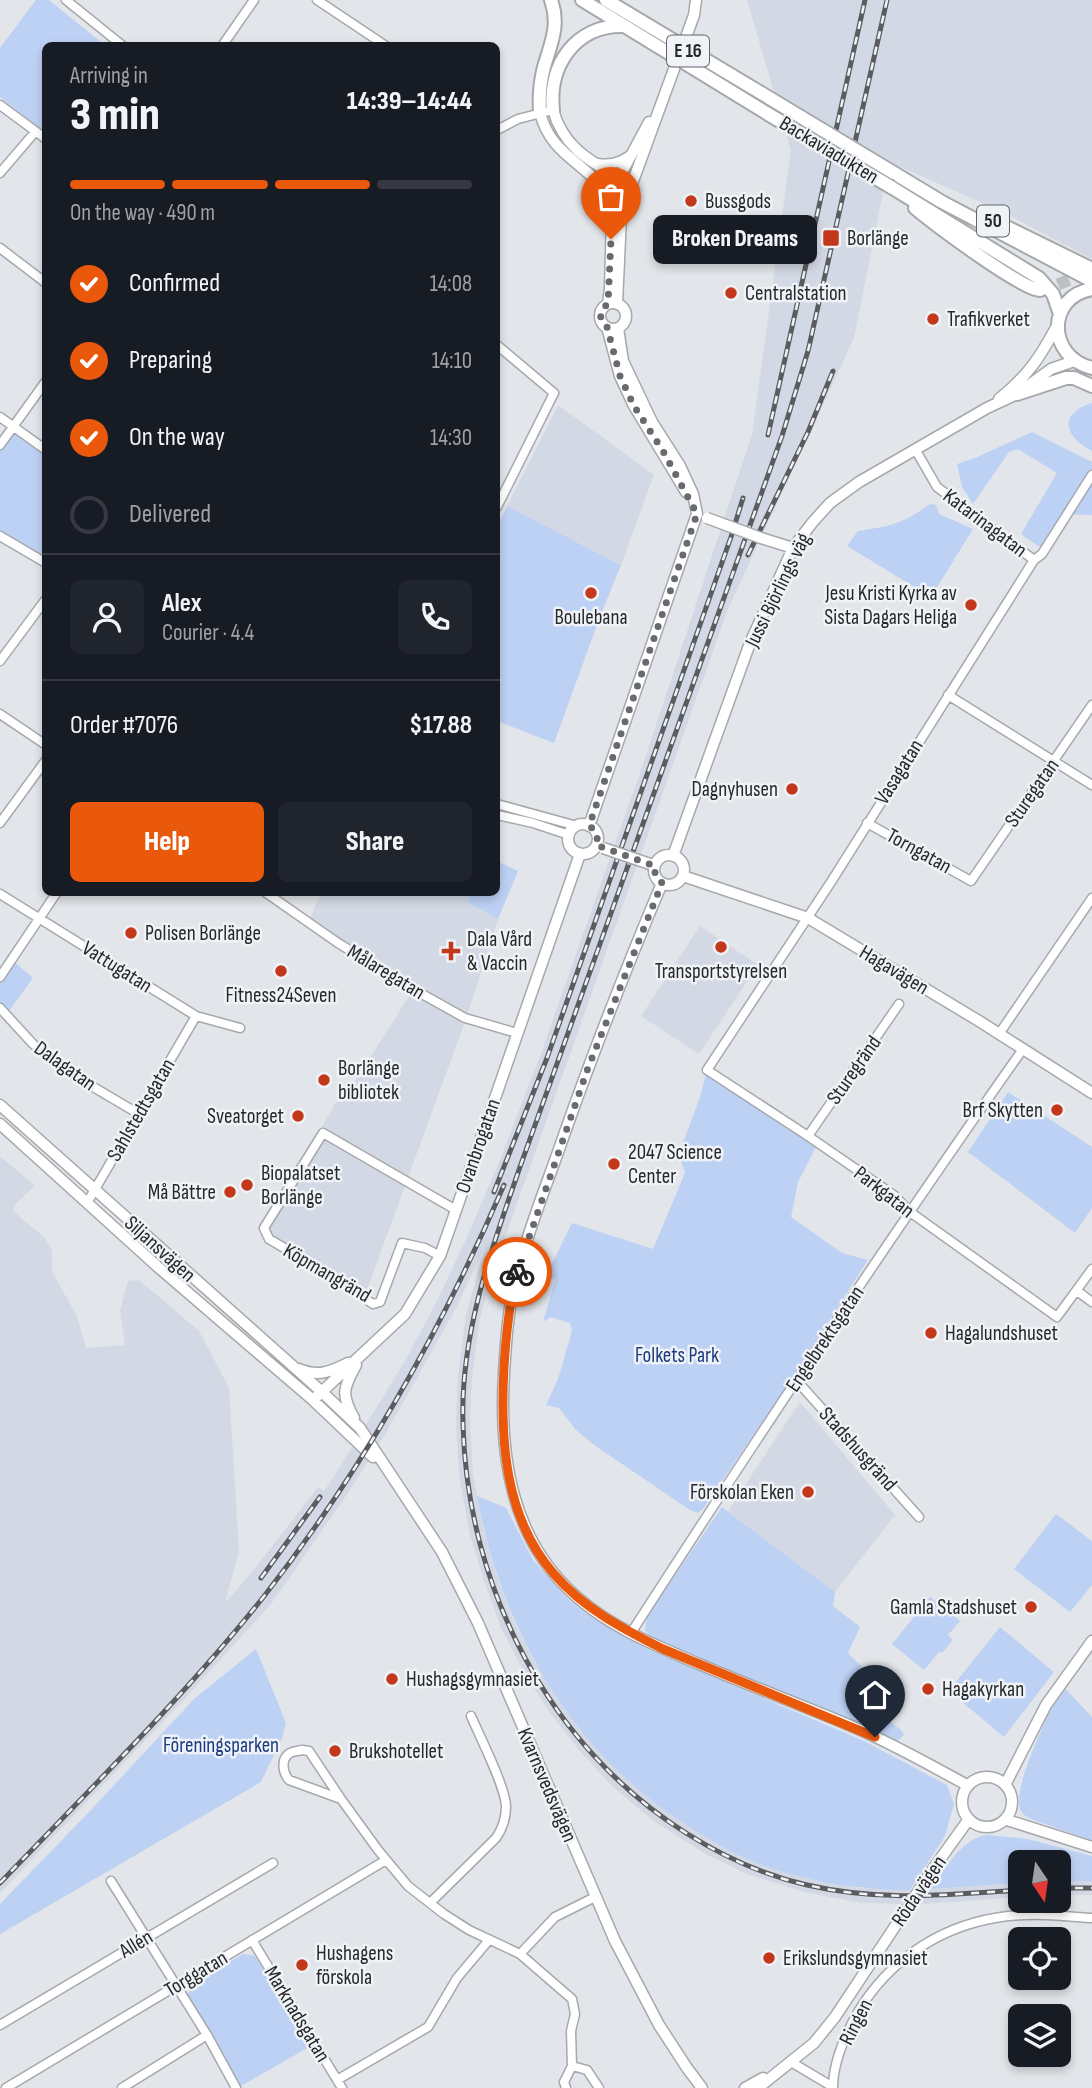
<!DOCTYPE html>
<meta charset="utf-8">
<style>
body{margin:0;font-family:"Sofia Sans Condensed",sans-serif;background:#20242c;color:#f1f3f6;height:100vh;display:flex;flex-direction:column;font-size:26px;white-space:nowrap}
*{box-sizing:border-box;margin:0}
p{font-size:23px;color:#9ea1a6}
.icon{flex:none;width:38px;height:38px;fill:none;stroke:currentColor;stroke-width:2;stroke-linecap:round;stroke-linejoin:round}
.map{position:relative;flex:1;overflow:hidden}
.sheet{position:absolute;left:42px;top:42px;width:458px;height:854px;display:flex;flex-direction:column;background:#171b24;border-radius:10px;box-shadow:0 4px 10px #0003}
.sheet>*{flex:none}
.needle{width:46px;rotate:167deg}
.fabs{position:absolute;left:1008px;top:1850px;display:grid;gap:14px}
.fabs a{display:grid;place-items:center;width:63px;height:63px;border-radius:10px;background:#171b24;box-shadow:0 4px 10px #0003;font-size:35px}
.pin{position:absolute;display:grid;place-items:center;width:60px;height:60px;color:#fff;margin:-72px -30px;border-radius:50% 50% 50% 0;rotate:-45deg;box-shadow:0 0 7px #0007}
.pin .icon{rotate:45deg}
.courier{position:absolute;display:grid;place-items:center;width:70px;height:70px;margin:-35px;border:5px solid #ea580c;border-radius:50%;background:#fff;color:#222;box-shadow:0 2px 9px #0007}
.bubble{position:absolute;height:49px;border-radius:10px;background:#171b24;box-shadow:0 4px 10px #0003;font-size:23px;font-weight:800;line-height:49px;text-align:center}
.headline em{font-style:normal;font-weight:800}
.headline div{display:flex;flex-direction:column-reverse}
.headline{display:flex;align-items:center;justify-content:space-between;height:119px;padding:0 28px}
h1{font-size:46px;font-weight:800;line-height:52px}
.bar{display:grid;grid-template-columns:repeat(4,1fr);gap:10px 7px;align-content:center;height:84px;padding:0 28px}
.bar i{height:9px;border-radius:5px;background:#363941}
.bar .active{background:#ea580c}
.bar p{grid-column:span 4}
.line{display:flex;align-items:center;gap:18px;padding:0 28px;border-top:2px solid #363941}
.line div{flex:1}
.round{display:grid;place-items:center;flex:none;width:74px;height:74px;border-radius:10px;background:#20242c}
ol{padding:0 28px;list-style:none}
li{display:flex;align-items:center;gap:21px;height:77px}
li p{margin-inline-start:auto}
li .icon{padding:7px;border-radius:50%;background:#ea580c;color:#fff;stroke-width:4}
li:last-child{color:#9ea1a6}
li i{width:38px;height:38px;border:4px solid #363941;border-radius:50%}
.primary-button{display:flex;gap:14px;margin-top:auto;padding:14px 28px}
.primary-button a{flex:1;height:80px;border-radius:10px;background:#ea580c;color:#fff;font-size:28px;font-weight:800;line-height:80px;text-align:center}
.primary-button a+a{background:#20242c;color:#f1f3f6}
.map>svg:first-child{display:block}
.built{fill:#d3d9e4}
.green{fill:#bdd1f5}
.lines{fill:none;stroke-linecap:round;stroke-linejoin:round}
.trunk-tunnel{stroke:#bdbfc3;stroke-width:12;stroke-dasharray:12 6;stroke-linecap:butt}
.minor-casing{stroke:#a6a8ac;stroke-width:11}
.tertiary-casing{stroke:#a6a8ac;stroke-width:13}
.trunk-casing{stroke:#a6a8ac;stroke-width:16}
.minor{stroke:#fff;stroke-width:8}
.tertiary{stroke:#fff;stroke-width:10}
.trunk{stroke:#fff;stroke-width:12}
.rail-casing{stroke:#5b5c5f;stroke-width:5}
.rail{stroke:#eff2f6;stroke-width:2.5;stroke-dasharray:8;stroke-linecap:butt}
.tertiary-bridge-casing{stroke:#a6a8ac;stroke-width:13;stroke-linecap:butt}
.trunk-bridge-casing{stroke:#a6a8ac;stroke-width:16;stroke-linecap:butt}
.tertiary-bridge{stroke:#fff;stroke-width:10}
.trunk-bridge{stroke:#fff;stroke-width:12}
.done{stroke:#686a6d;stroke-width:7;stroke-dasharray:0 12.6}
.route{stroke:#ea580c;stroke-width:9}
.poi-dot{fill:#c3381b;stroke:#eff2f6;stroke-width:2.5}
.labels{text-anchor:middle;dominant-baseline:central;stroke-width:5;stroke-linejoin:round;paint-order:stroke}
.shield{fill:#eff2f6;stroke:#636567;stroke-width:2}
.shield-label{font-size:19px;font-weight:bold;fill:#27282a}
.street-label{font-size:21px;fill:#27282a;stroke:#eff2f6}
.poi-label{font-size:21px;fill:#27282a;stroke:#eff2f6;text-anchor:start}
.park-label{font-size:21px;fill:#1c3c81;stroke:#eff2f6}
</style>
<div class="map">
<svg width="1092" height="2088" viewBox="0 0 1092 2088">
<rect width="100%" height="100%" fill="#e2e5e9"/>
<path class="built" d="M747,0H1092V259L999,210L889,162L854,338L728,609L491,1277L480,1318L472,1376L470,1422L473,1473L483,1528L497,1576L514,1622L535,1663L752,1861L807,1878L858,1888L910,1890L900,1904L857,1902L804,1892L747,1874L704,1853L652,1820L611,1785L578,1749L548,1710L523,1670L501,1628L484,1581L469,1531L459,1474L456,1423L458,1375L466,1315L485,1247L454,1312L387,1431L350,1490L271,1604L180,1704L0,1893V1156L35,1186L16,1203L13,1211L45,1238L52,1251V1272L77,1316L86,1348L125,1345L120,1311L128,1281L139,1280L199,1331L229,1388L239,1551L225,1603L256,1567L318,1487L324,1491L333,1478L405,1361L436,1303L468,1235L500,1160L540,1056L640,773L752,435L791,150Z
M558,405L654,475L621,565L507,506Z
M321,893H472L467,902L498,919L466,1019L364,1298L269,1239L264,1228L323,1133L321,1129L336,1102H342L413,990L308,923Z
M700,926L758,965L699,1054L641,1016Z
M800,1402L895,1515L835,1592L728,1511Z
M1059,1881H1092V1895H1059Z
M1020,1883V1897L921,1904L930,1889Z"/>
<path class="green" d="M36,0H49L102,43L100,46H46V129L44,131L0,97V48Z
M1092,403V451C1078,444 1057,426 1076,411C1080,407 1087,405 1092,403Z
M13,427L45,450V562L0,536V445Z
M1032,432L1092,462V472L1043,547L1038,546L1021,534L1057,473L1018,449L1009,452L973,504L962,487L957,464L975,458Z
M1092,475V515L1066,514Z
M930,504L936,505L939,514L973,529L931,597L847,546L858,531C891,526 903,524 930,504Z
M507,506L621,565L601,614L554,743L497,721V527Z
M497,861L518,871L498,919L467,902L472,893L497,892Z
M12,960L33,978L6,1015L0,1008V977Z
M707,1070L818,1143L798,1182L791,1217L842,1253L868,1260L794,1375L703,1509L698,1513L690,1510L597,1447L577,1431L559,1408L546,1405L558,1379L572,1331L570,1323L551,1317L543,1322L555,1280L546,1276L572,1223L653,1249L685,1173L679,1154L700,1097Z
M1008,1092L1092,1147V1208L1075,1233L968,1152Z
M477,1496L506,1508L533,1560L564,1595L585,1613L650,1650L864,1741L947,1785L954,1804L945,1836L910,1890C856,1890 804,1881 754,1862C731,1853 709,1839 688,1826C572,1753 501,1629 477,1496Z
M722,1507L835,1592L833,1606L860,1627L848,1653L874,1679L859,1697L901,1730L904,1735L896,1742L658,1645L645,1630L647,1616Z
M1056,1514L1092,1541V1585L1070,1612L1014,1569Z
M930,1597L960,1621L948,1635L953,1640L942,1653L939,1652L924,1670L892,1644Z
M1000,1627L1054,1672L1004,1737L955,1696L958,1692L952,1687Z
M256,1649L286,1723L282,1738L261,1782L0,1934V1904L90,1811L194,1699Z
M1062,1685L1092,1717V1841L1031,1819C1026,1816 1021,1814 1020,1808C1013,1784 1051,1710 1062,1685Z
M987,1835L1028,1839L1092,1856V1881H1059V1862H1020V1883L930,1889C945,1870 960,1839 987,1835Z
M243,1954L255,1956L311,2046L241,2086L187,1996L193,1983Z"/>
<g class="lines">
<path class="trunk-tunnel" d="M1041,290L1048,289L1089,271"/>
<g class="minor-casing">
<path id="minor" d="M66,0L123,46
M317,0L386,46
M222,46L254,0
M0,105L46,139
M497,130L518,119L553,110
M0,173L35,132
M0,248L46,283
M497,345L554,393L497,507
M0,417L46,450
M0,445L46,381
M915,449L937,487L1034,560
M1092,475L1042,554L1034,560L831,882L707,1070L808,1136L895,1196L910,1212L1057,1317L1092,1269
M0,536L46,563
M0,661L46,599
M948,695L1092,785
M0,714L46,745
M497,804L577,826
M497,815L533,823L569,835
M0,823L46,760
M867,823L971,881L1092,705
M265,892L338,943L413,989L465,1018L517,1033
M0,894L196,1016L240,1028
M0,977L57,892
M0,1008L33,1044L68,1072L139,1114
M999,1034L1092,898
M808,1136L899,1004
M87,1203L196,1016
M440,1256L425,1248L402,1243L380,1302L373,1304L323,1271L269,1239L264,1228L323,1133L456,1210
M1077,1291L1092,1302
M797,1381L919,1517
M631,1633C758,1436 888,1240 1023,1049
M302,1750L309,1751L341,1799L289,1780C283,1773 280,1759 290,1753C294,1751 298,1751 302,1750Z
M341,1799L378,1850L408,1886L444,1914L469,1930L520,1954L572,1999L575,2014L571,2031L572,2066L564,2082L566,2088
M111,1881L207,2035L236,2088
M430,1903L496,1838C503,1828 506,1818 506,1806C505,1786 480,1737 471,1716
M252,1940L342,2088
M520,1954L555,1917L595,1897
M0,2025L273,1863
M791,2062L833,2087
M572,2066L587,2070L599,2088
M337,2080L428,2027L457,1978L489,1940
M6,2088L386,1860
M122,2088L207,2035
M833,2088C833,2062 845,2035 858,2012C888,1962 937,1928 995,1918C1027,1912 1060,1916 1092,1918"/>
</g>
<g class="tertiary-casing">
<path id="tertiary" d="M685,40L694,15L696,0
M553,110C563,145 586,159 616,176
M540,112C549,152 581,161 604,189
M598,164C611,166 620,163 630,156
M620,176L649,122
M632,184L674,69
M600 316a13 13 0 1 1 26 0a13 13 0 1 1-26 0Z
M608,304L610,289L612,214L604,189L608,181L620,176L630,181C639,195 626,203 621,216L617,304
M607,327L620,376L634,406L686,492
M999,399C1029,375 1040,357 1058,324
M761,538L793,548
M568 839a15 15 0 1 1 30 0a15 15 0 1 1-30 0Z
M589,826L697,514L693,494L680,466L652,422L623,361L618,328
M654 870a15 15 0 1 1 30 0a15 15 0 1 1-30 0Z
M673,856L750,643L793,548L812,523L830,503L859,482L987,408L1017,394L1051,369L1074,361
M683,876L808,918L979,1021L1092,1093
M662,883C627,966 594,1050 564,1135C548,1182 528,1229 516,1278C508,1309 506,1341 504,1373C499,1456 511,1541 578,1598C612,1628 657,1646 699,1664C748,1685 799,1704 849,1725C890,1742 928,1764 967,1785
M0,1105L322,1392L360,1428L442,1552L478,1623L615,1941L659,2025L687,2068L702,2088
M0,1124L158,1267L313,1400L373,1457
M299,1369C318,1377 330,1372 348,1363
M313,1400L405,1314L440,1256L580,854
M354,1418C341,1395 343,1388 356,1365
M962 1802a25 25 0 1 1 50 0a25 25 0 1 1-50 0Z
M1005,1785L1046,1705L1092,1641
M1007,1820L1092,1847
M745,2088L763,2078
M758,2088L814,2043L835,2017L933,1869L969,1819"/>
</g>
<g class="trunk-casing">
<path id="trunk" d="M582,0L768,114
M606,0L771,99
M553,110C548,65 576,25 623,26
M540,112C539,97 540,82 544,67C551,43 560,25 551,0
M894,173L942,202L1092,281
M891,187L1039,278L1053,294L1060,314
M915,208C934,224 1021,289 1040,290
M992,220L1092,269
M1092,289C1046,297 1047,357 1092,368
M1017,394L1066,378H1074L1092,386"/>
</g>
<use href="#minor" class="minor"/>
<use href="#tertiary" class="tertiary"/>
<use href="#trunk" class="trunk"/>
<g class="rail-casing">
<path id="rail" d="M887,0L808,351L782,436L520,1167C491,1250 460,1335 463,1424C467,1586 548,1746 686,1833C724,1857 763,1875 807,1885C881,1902 945,1895 1020,1890
M768,435L865,0
M748,555L808,432L833,371
M494,1192L547,1058L731,537L743,498
M261,1578L320,1497
M0,1883C90,1789 184,1697 265,1595C363,1469 441,1331 504,1185
M1059,1888H1092"/>
</g>
<use href="#rail" class="rail"/>
<g class="tertiary-bridge-casing">
<path id="tertiary-bridge" d="M707,518L761,538
M603,848L650,864"/>
</g>
<g class="trunk-bridge-casing">
<path id="trunk-bridge" d="M771,99L894,173
M768,114L891,187"/>
</g>
<use href="#tertiary-bridge" class="tertiary-bridge"/>
<use href="#trunk-bridge" class="trunk-bridge"/>
</g>
<g class="lines">
<path class="done" d="M517,1272L588,1068L662,883L655,875V866L596,845C599,837 596,830 589,826L697,514L663,451L634,406L620,376L607,327C598,320 599,310 608,304L611,239"/>
<path class="route" d="M517,1272C509,1303 506,1335 504,1367C500,1438 504,1517 554,1574C583,1608 623,1629 663,1649L875,1737"/>
</g>
<g class="poi-dot">
<circle cx="691" cy="201" r="7"/>
<rect x="822" y="229" width="18" height="18" rx="3.5"/>
<circle cx="731" cy="293" r="7"/>
<circle cx="933" cy="319" r="7"/>
<circle cx="591" cy="593" r="7"/>
<circle cx="971" cy="605" r="7"/>
<circle cx="792" cy="789" r="7"/>
<circle cx="131" cy="933" r="7"/>
<circle cx="721" cy="947" r="7"/>
<path d="M447.5 940.5h7v7h7v7h-7v7h-7v-7h-7v-7h7z"/>
<circle cx="281" cy="971" r="7"/>
<circle cx="324" cy="1080" r="7"/>
<circle cx="1057" cy="1110" r="7"/>
<circle cx="298" cy="1116" r="7"/>
<circle cx="614" cy="1164" r="7"/>
<circle cx="247" cy="1185" r="7"/>
<circle cx="230" cy="1192" r="7"/>
<circle cx="931" cy="1333" r="7"/>
<circle cx="808" cy="1492" r="7"/>
<circle cx="1031" cy="1607" r="7"/>
<circle cx="392" cy="1679" r="7"/>
<circle cx="928" cy="1689" r="7"/>
<circle cx="335" cy="1751" r="7"/>
<circle cx="769" cy="1958" r="7"/>
<circle cx="302" cy="1965" r="7"/>
</g>
<g class="labels">
<g class="shield">
<rect x="667" y="35.5" width="42" height="31" rx="5"/>
<rect x="977" y="205.5" width="32" height="31" rx="5"/>
</g>
<g class="shield-label">
<text x="688" y="51">E 16</text>
<text x="993" y="221">50</text>
</g>
<g class="street-label">
<text transform="translate(829 150) rotate(31)">Backaviadukten</text>
<text transform="translate(985 523) rotate(37)">Katarinagatan</text>
<text transform="translate(778 590) rotate(-64)">Jussi Björlings väg</text>
<text transform="translate(899 772) rotate(-58)">Vasagatan</text>
<text transform="translate(1032 793) rotate(-55)">Sturegatan</text>
<text transform="translate(919 851) rotate(29)">Torngatan</text>
<text transform="translate(117 967) rotate(32)">Vattugatan</text>
<text transform="translate(894 970) rotate(31)">Hagavägen</text>
<text transform="translate(386 972) rotate(31)">Målaregatan</text>
<text transform="translate(65 1066) rotate(35)">Dalagatan</text>
<text transform="translate(854 1070) rotate(-55)">Sturegränd</text>
<text transform="translate(141 1110) rotate(-60)">Sahlstedtsgatan</text>
<text transform="translate(478 1146) rotate(-71)">Ovanbrogatan</text>
<text transform="translate(884 1192) rotate(38)">Parkgatan</text>
<text transform="translate(160 1249) rotate(42)">Siljansvägen</text>
<text transform="translate(327 1273) rotate(30)">Köpmangränd</text>
<text transform="translate(825 1339) rotate(-56)">Engelbrektsgatan</text>
<text transform="translate(858 1449) rotate(48)">Stadshusgränd</text>
<text transform="translate(547 1785) rotate(67)">Kvarnsvedsvägen</text>
<text transform="translate(919 1891) rotate(-56)">Röda vägen</text>
<text transform="translate(136 1944) rotate(-31)">Allén</text>
<text transform="translate(196 1974) rotate(-31)">Torggatan</text>
<text transform="translate(297 2014) rotate(59)">Marknadsgatan</text>
<text transform="translate(856 2022) rotate(-63)">Ringen</text>
</g>
<g class="poi-label">
<text x="705" y="201">Bussgods</text>
<text x="847" y="238">Borlänge</text>
<text x="745" y="293">Centralstation</text>
<text x="947" y="319">Trafikverket</text>
<text x="957" y="593" text-anchor="end">Jesu Kristi Kyrka av<tspan x="957" dy="24">Sista Dagars Heliga</tspan></text>
<text x="591" y="617" text-anchor="middle">Boulebana</text>
<text x="778" y="789" text-anchor="end">Dagnyhusen</text>
<text x="145" y="933">Polisen Borlänge</text>
<text x="467" y="939">Dala Vård<tspan x="467" dy="24">&amp; Vaccin</tspan></text>
<text x="721" y="971" text-anchor="middle">Transportstyrelsen</text>
<text x="281" y="995" text-anchor="middle">Fitness24Seven</text>
<text x="338" y="1068">Borlänge<tspan x="338" dy="24">bibliotek</tspan></text>
<text x="1043" y="1110" text-anchor="end">Brf Skytten</text>
<text x="284" y="1116" text-anchor="end">Sveatorget</text>
<text x="628" y="1152">2047 Science<tspan x="628" dy="24">Center</tspan></text>
<text x="261" y="1173">Biopalatset<tspan x="261" dy="24">Borlänge</tspan></text>
<text x="216" y="1192" text-anchor="end">Må Bättre</text>
<text x="945" y="1333">Hagalundshuset</text>
<text x="794" y="1492" text-anchor="end">Förskolan Eken</text>
<text x="1017" y="1607" text-anchor="end">Gamla Stadshuset</text>
<text x="406" y="1679">Hushagsgymnasiet</text>
<text x="942" y="1689">Hagakyrkan</text>
<text x="349" y="1751">Brukshotellet</text>
<text x="316" y="1953">Hushagens<tspan x="316" dy="24">förskola</tspan></text>
<text x="783" y="1958">Erikslundsgymnasiet</text>
</g>
<g class="park-label">
<text x="677" y="1355">Folkets Park</text>
<text x="221" y="1745">Föreningsparken</text>
</g>
</g>
</svg>
<div class="fabs">
<a><svg class="needle" viewBox="-14 -14 28 28"><path d="M0-13l5 13h-10z" fill="#e53935"/><path d="M0 13l5-13h-10z" fill="#9ea1a6"/></svg></a>
<a><svg class="icon" aria-label="locate" viewBox="0 0 24 24"><circle cx="12" cy="12" r="6"/><path d="M12 2v4M12 18v4M2 12h4M18 12h4"/></svg></a>
<a><svg class="icon" aria-label="layers" viewBox="0 0 24 24"><path d="M12 4l9 5-9 5-9-5zM3 14l9 5 9-5"/></svg></a>
</div>
<div class="pin" style="left:611px;top:239px;background:#ea580c"><svg class="icon" aria-label="bag" viewBox="0 0 24 24"><path d="M5 8h14l-1 12H6zM9 8a3 3 0 0 1 6 0"/></svg></div>
<div class="pin" style="left:875px;top:1737px;background:#1f2937"><svg class="icon" aria-label="home" viewBox="0 0 24 24"><path d="M3 11l9-7 9 7M6 9v11h12V9"/></svg></div>
<div class="courier" style="left:517px;top:1272px"><svg class="icon" aria-label="bike" viewBox="0 0 24 24"><circle cx="6" cy="16" r="4"/><circle cx="18" cy="16" r="4"/><path d="M6 16l4-8h5l3 8M10 8l3 8H6M13 5h3"/></svg></div>
<div class="bubble" style="left:653px;top:215px;width:164px">Broken Dreams</div>
<section class="sheet">
<div class="headline"><div><h1>3 min</h1><p>Arriving in</p></div><em>14:39–14:44</em></div>
<div class="bar"><i class="active"></i><i class="active"></i><i class="active"></i><i></i><p>On the way · 490 m</p></div>
<ol>
<li><svg class="icon" aria-label="check" viewBox="0 0 24 24"><path d="M5 12l5 5 9-10"/></svg>Confirmed<p>14:08</p></li>
<li><svg class="icon" aria-label="check" viewBox="0 0 24 24"><path d="M5 12l5 5 9-10"/></svg>Preparing<p>14:10</p></li>
<li><svg class="icon" aria-label="check" viewBox="0 0 24 24"><path d="M5 12l5 5 9-10"/></svg>On the way<p>14:30</p></li>
<li><i></i>Delivered</li>
</ol>
<div class="line" style="height:126px"><a class="round"><svg class="icon" aria-label="person" viewBox="0 0 24 24"><circle cx="12" cy="8" r="4"/><path d="M4 21q1-7 8-7t8 7"/></svg></a><div><b>Alex</b><p>Courier · 4.4</p></div><a class="round"><svg class="icon" aria-label="phone" viewBox="0 0 24 24"><path d="M5 4h4l2 5-3 2q2 4 5 5l2-3 5 2v4C11 20 4 13 5 4z"/></svg></a></div>
<div class="line" style="height:91px"><div>Order #7076</div><b>$17.88</b></div>
<div class="primary-button"><a>Help</a><a>Share</a></div>
</section>
</div>
